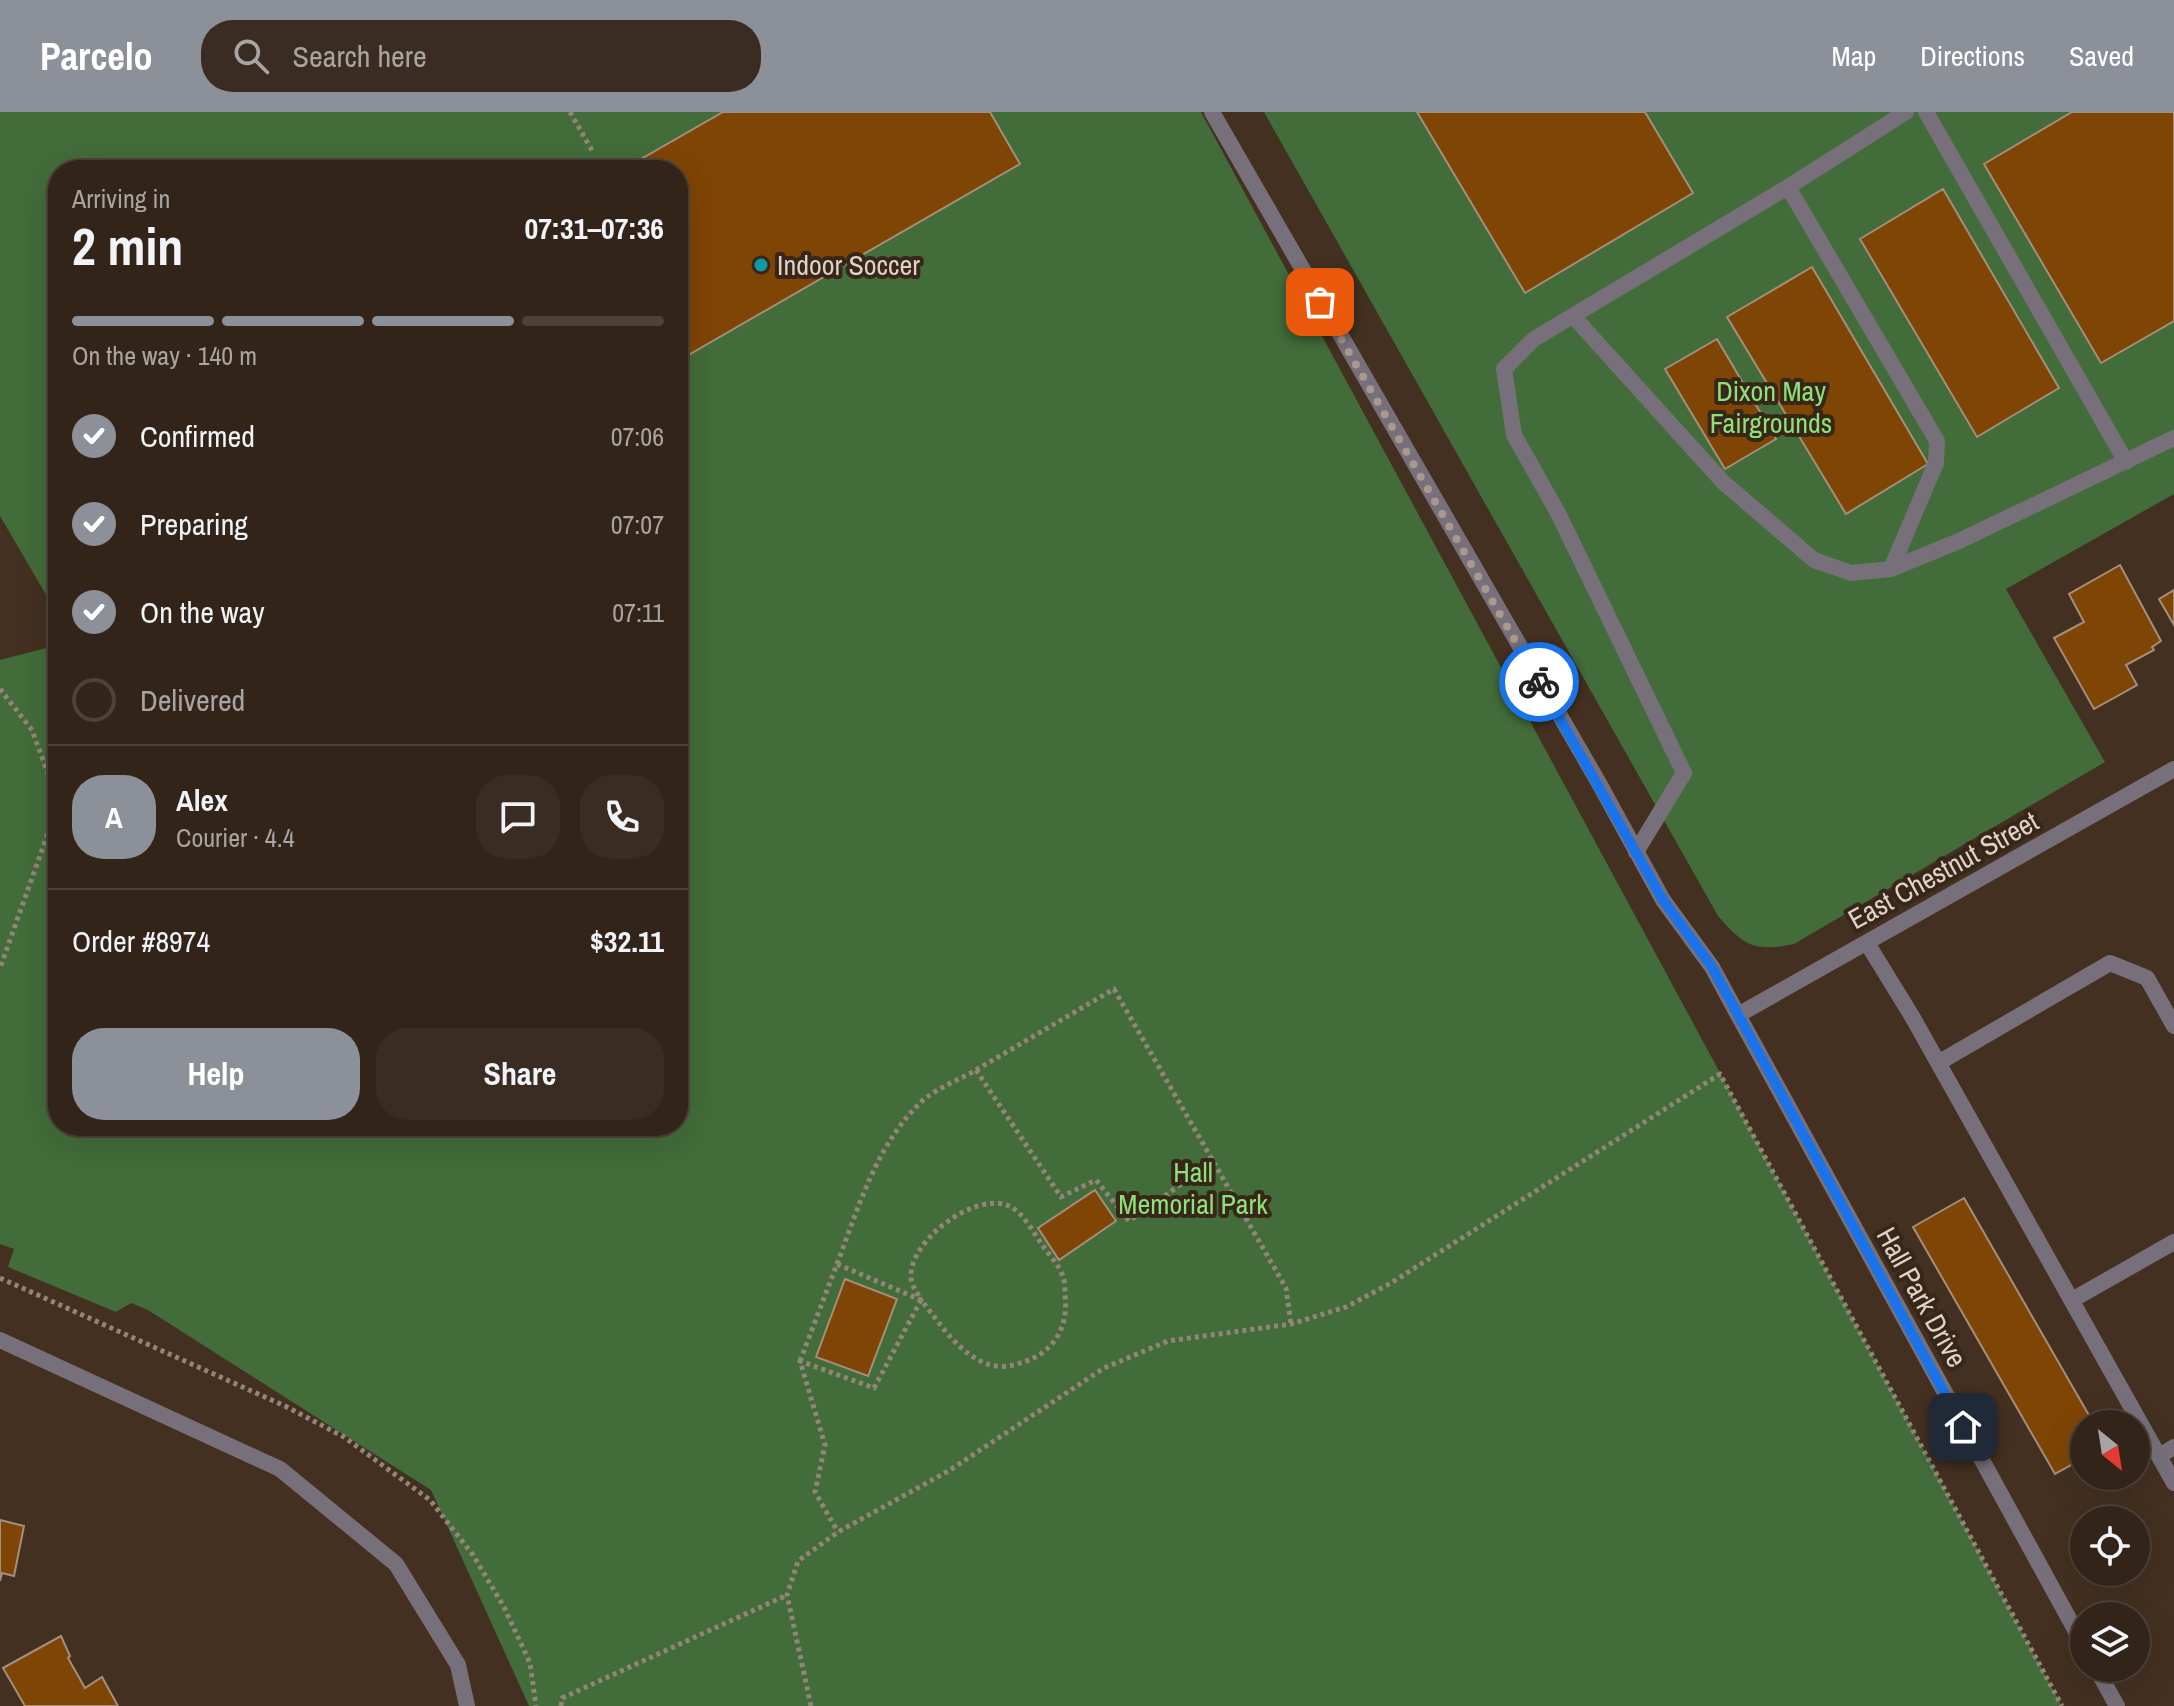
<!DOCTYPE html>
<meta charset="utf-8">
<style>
body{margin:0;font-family:"Archivo Narrow",sans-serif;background:#3a2c22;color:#f1f3f6;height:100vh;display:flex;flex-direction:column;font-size:30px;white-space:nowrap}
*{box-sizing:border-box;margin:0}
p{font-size:26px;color:#a8a4a2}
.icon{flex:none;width:44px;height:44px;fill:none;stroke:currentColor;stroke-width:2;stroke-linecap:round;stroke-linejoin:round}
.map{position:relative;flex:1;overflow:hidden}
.details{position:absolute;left:48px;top:48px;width:640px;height:976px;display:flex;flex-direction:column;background:#322419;border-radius:32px;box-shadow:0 8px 32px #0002,0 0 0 2px #4d4138}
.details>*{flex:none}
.needle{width:52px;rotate:150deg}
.buttons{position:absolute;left:2070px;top:1298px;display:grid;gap:16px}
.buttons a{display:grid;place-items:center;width:80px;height:80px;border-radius:50%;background:#322419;box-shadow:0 8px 32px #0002,0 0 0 2px #4d4138;font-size:40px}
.pin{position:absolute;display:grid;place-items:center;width:68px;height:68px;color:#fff;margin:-34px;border-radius:16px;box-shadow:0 4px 12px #0006}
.courier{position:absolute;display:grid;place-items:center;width:80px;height:80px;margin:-40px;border:6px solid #1a73e8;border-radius:50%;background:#fff;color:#222;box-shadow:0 2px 10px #0007}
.summary em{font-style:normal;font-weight:800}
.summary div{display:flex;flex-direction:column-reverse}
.summary{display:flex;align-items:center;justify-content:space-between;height:136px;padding:0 24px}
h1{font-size:52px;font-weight:800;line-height:60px}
.bar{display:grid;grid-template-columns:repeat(4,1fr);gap:12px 8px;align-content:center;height:96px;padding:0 24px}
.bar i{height:10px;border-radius:6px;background:#4d4138}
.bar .current{background:#8c9099}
.bar p{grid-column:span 4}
.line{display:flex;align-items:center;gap:20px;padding:0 24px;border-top:2px solid #4d4138}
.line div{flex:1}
.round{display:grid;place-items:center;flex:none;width:84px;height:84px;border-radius:32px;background:#3a2c22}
ol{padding:0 24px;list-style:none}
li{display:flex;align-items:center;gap:24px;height:88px}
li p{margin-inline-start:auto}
li .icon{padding:8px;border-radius:50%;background:#8c9099;color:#fff;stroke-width:4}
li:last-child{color:#a8a4a2}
li i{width:44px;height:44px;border:4px solid #4d4138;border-radius:50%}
.cta{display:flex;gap:16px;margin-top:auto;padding:16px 24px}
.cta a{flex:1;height:92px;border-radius:32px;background:#8c9099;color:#fff;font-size:32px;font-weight:800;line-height:92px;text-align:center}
.cta a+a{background:#3a2c22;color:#f1f3f6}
header{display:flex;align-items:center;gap:48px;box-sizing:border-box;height:112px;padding:0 40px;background:#8c9099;color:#fff}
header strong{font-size:38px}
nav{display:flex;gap:44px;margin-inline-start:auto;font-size:28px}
.search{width:560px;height:72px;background:#3a2c22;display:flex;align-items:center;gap:20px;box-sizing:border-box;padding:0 28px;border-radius:32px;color:#a8a4a2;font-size:30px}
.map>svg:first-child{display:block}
.green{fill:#426c39}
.building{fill:#7e4505;stroke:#a58e7d;stroke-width:2}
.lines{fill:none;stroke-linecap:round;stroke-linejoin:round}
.path{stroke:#948579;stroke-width:5;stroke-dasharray:4 4;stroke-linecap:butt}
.lane{stroke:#77707a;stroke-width:16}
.street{stroke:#77707a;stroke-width:16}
.done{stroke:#a8998e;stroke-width:8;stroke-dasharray:0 14.4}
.route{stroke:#1a73e8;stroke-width:10}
.culture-dot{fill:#0f9aa8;stroke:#382618;stroke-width:3}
.labels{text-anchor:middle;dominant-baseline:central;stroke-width:8;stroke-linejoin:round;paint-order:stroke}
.poi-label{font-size:28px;fill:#ded2c9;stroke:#382618;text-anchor:start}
.park-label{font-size:28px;fill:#8de17b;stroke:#382618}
.street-label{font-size:28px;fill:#ded2c9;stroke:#382618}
</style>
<header>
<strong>Parcelo</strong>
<div class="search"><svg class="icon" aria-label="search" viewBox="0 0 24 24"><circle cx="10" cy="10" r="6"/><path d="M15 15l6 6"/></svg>Search here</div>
<nav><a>Map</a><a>Directions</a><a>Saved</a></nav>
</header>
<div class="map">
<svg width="2174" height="1594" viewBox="0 0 2174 1594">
<rect width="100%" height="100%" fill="#433021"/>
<path class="green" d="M0,0H1201L2062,1594H529L431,1378L148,1198L131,1191L116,1200L8,1155L14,1137L0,1132V548L58,533V1014H678V58H58V503L0,404Z
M1264,0H2174V382L2006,477L2105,650L1794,832C1754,840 1744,834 1718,804Z"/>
<path class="building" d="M723,0H990L1020,52L678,249V58H622Z
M1417,0H1645L1693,81L1525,181Z
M2072,0H2174V209L2101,251L1984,52Z
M1943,77L2059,276L1977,325L1860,127Z
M1812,155L1928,352L1846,402L1727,205Z
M1717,227L1776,327L1725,357L1665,257Z
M2120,453L2161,529L2152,535L2154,538L2126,553L2137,573L2094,597L2054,526L2084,510L2069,482Z
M2174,478V513L2159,487Z
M1095,1078L1116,1109L1059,1148L1038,1116Z
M1964,1086L2094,1312H2084V1346L2055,1362L1913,1115Z
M845,1167L897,1187L868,1264L816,1245Z
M0,1408L24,1414L14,1464L2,1461L0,1469Z
M61,1524L70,1544L68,1546L85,1576L102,1565L118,1594H25L3,1556Z"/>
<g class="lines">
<path class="path" d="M570,0L593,40
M0,577L32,618L50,667L53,707L0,856
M976,958L1114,877L1286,1176L1291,1212
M837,1152C859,1094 876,1033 922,989C937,976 959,968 976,958L1061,1085L1096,1068L1129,1109L1214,1049
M0,1166L285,1294L344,1325L430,1388L473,1443L504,1495L530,1551L536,1594
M800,1249L837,1152L921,1188C918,1181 911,1173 911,1166C908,1128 980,1075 1013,1096C1026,1105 1034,1122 1043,1134C1049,1143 1060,1154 1063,1165C1065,1170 1065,1177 1065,1183C1069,1216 1053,1242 1020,1251C1010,1255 995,1256 985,1251C956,1239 940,1211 921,1188L874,1276L800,1249L825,1333L815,1380L838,1420
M561,1594L562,1586L787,1483
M811,1594L787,1483L798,1449L838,1420L950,1358L1104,1256L1168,1229L1291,1212L1346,1195L1391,1171L1720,962L2062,1594"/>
<path class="lane" d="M1212,0L1600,673L1663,788L1712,855L1738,903
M1926,0L2126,350
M1788,75L1937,329L1936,351L1891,457
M1573,204L1723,370L1814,448L1851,461L1891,457L1959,429L2174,326
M1636,740L1684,661L1558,401L1514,323L1504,257L1534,227L1788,75L1906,0
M1867,831L1913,906L2174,1371
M1938,951L2110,851L2147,866L2174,914
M2072,1188L2174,1130
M0,1228L280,1357L396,1452L458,1553L467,1594
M2159,1344L2174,1335"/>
<path class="street" d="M2084,1534L1738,903L2174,657
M2096,1556L2117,1594"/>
</g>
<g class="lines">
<path class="done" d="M1320,190L1539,570"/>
<path class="route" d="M1539,570L1663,788L1712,855L1963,1315"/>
</g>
<circle class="culture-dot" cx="761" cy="153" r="8"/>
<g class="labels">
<g class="poi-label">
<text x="777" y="153">Indoor Soccer</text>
</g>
<g class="park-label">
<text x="1771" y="279">Dixon May<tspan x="1771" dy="32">Fairgrounds</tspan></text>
<text x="1193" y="1060">Hall<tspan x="1193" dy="32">Memorial Park</tspan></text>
</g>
<g class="street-label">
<text transform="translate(1943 758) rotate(-29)">East Chestnut Street</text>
<text transform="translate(1922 1185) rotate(61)">Hall Park Drive</text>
</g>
</g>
</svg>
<div class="buttons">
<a><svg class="needle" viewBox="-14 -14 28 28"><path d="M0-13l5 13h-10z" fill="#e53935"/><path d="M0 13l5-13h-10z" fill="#a8a4a2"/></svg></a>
<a><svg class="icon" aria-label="locate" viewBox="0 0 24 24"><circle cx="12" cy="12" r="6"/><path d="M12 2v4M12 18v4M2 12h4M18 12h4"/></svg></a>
<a><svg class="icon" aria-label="layers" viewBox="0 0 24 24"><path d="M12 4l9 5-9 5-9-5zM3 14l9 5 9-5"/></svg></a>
</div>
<div class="pin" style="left:1320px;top:190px;background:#ea580c"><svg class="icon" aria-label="bag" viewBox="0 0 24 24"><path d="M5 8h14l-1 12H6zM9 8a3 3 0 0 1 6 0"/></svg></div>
<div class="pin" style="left:1963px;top:1315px;background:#1f2937"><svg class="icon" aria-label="home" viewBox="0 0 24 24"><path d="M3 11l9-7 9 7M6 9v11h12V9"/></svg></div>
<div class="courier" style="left:1539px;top:570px"><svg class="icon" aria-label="bike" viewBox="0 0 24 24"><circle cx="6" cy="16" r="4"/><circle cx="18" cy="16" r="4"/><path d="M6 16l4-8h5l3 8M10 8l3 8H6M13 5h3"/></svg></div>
<section class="details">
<div class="summary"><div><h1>2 min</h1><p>Arriving in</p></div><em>07:31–07:36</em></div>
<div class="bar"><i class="current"></i><i class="current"></i><i class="current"></i><i></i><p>On the way · 140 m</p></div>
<ol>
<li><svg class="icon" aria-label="check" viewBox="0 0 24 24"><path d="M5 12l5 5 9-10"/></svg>Confirmed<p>07:06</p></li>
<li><svg class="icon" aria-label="check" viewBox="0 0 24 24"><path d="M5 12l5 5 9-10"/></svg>Preparing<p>07:07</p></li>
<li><svg class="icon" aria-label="check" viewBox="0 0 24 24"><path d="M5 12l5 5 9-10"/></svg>On the way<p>07:11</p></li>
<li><i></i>Delivered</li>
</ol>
<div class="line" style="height:144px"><b class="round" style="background:#8c9099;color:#fff">A</b><div><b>Alex</b><p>Courier · 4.4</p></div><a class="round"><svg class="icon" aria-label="chat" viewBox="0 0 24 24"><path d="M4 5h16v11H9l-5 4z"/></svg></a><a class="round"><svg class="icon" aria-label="phone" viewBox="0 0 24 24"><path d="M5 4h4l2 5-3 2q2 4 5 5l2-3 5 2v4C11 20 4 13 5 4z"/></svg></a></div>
<div class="line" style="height:104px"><div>Order #8974</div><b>$32.11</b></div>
<div class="cta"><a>Help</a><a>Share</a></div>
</section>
</div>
